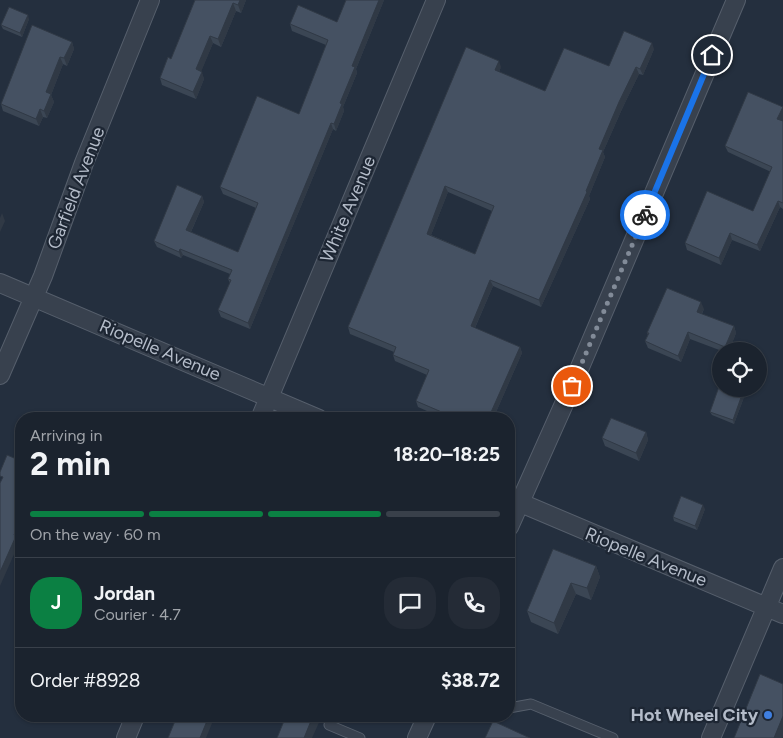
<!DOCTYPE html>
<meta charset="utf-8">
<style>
body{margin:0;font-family:Figtree,sans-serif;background:#242b36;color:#f1f3f6;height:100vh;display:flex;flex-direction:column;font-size:19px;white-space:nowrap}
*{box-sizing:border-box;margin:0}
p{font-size:16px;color:#a0a4aa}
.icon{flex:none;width:28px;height:28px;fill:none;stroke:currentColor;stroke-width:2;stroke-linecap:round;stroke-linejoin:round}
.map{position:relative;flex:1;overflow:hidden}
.panel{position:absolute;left:15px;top:412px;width:500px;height:310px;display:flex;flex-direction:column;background:#1b232e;border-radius:20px;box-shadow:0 1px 4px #0004,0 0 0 1px #39404a}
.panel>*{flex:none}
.controls{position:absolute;left:712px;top:342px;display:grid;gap:10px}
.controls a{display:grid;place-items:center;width:55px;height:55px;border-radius:50%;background:#1b232e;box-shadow:0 1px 4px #0004,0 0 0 1px #39404a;font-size:25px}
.pin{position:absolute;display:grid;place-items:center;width:42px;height:42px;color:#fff;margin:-21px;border:2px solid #fff;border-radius:50%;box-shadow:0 1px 5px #0007}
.courier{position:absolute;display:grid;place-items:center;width:50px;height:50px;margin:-25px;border:4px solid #1a73e8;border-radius:50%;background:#fff;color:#222;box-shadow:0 1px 6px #0007}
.head em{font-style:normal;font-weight:700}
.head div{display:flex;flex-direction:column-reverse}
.head{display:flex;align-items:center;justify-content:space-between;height:85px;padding:0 15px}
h1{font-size:32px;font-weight:700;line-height:38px}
.bar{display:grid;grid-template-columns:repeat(4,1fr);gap:8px 5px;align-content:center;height:60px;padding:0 15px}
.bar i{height:6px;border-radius:4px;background:#39404a}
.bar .current{background:#0b8043}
.bar p{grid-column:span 4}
.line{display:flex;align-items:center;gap:12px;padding:0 15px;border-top:1px solid #39404a}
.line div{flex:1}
.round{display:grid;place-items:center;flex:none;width:52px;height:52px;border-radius:20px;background:#242b36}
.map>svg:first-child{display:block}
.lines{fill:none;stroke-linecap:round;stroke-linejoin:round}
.lane-casing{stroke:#565f6c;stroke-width:11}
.street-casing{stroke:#565f6c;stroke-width:20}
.lane{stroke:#38414e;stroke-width:9}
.street{stroke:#38414e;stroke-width:18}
.wall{fill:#3b4654;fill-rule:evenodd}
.shaded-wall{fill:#303945}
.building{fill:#455162;stroke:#303945;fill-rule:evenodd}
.done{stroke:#828b98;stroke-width:5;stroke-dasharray:0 9}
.route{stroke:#1a73e8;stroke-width:6}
.shop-dot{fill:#3f7fe0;stroke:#1d2633;stroke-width:2}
.labels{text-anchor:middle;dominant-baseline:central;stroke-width:4.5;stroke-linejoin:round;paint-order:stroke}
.street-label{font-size:18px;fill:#b4bcc9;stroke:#1d2633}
.poi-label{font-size:18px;font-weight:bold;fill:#b4bcc9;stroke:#1d2633;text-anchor:end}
</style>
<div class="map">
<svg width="783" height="738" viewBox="0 0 783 738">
<rect width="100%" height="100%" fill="#242f3e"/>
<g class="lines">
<g class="lane-casing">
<path id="lane" d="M509,708L531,704L613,738
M329,725L360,738"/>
</g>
<g class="street-casing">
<path id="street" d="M0,283L319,419
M0,375L43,276L84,163L150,0
M260,419L436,0
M509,498L783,614
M509,527L572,386L736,0
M126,738L135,716
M417,738L427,716
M711,738L783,568"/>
</g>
<use href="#lane" class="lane"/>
<use href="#street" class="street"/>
</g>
<path class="wall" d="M195,0H246L241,13L236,11L221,47L213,43L201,71L204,79L196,99L162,85L160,78L171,59Z
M346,0H384L356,69L357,73L343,107L344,111L336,131L333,129L250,329L221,317L218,310L230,283L228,279L230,274L183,255L181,258L157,247L154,241L202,196L204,202L191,232L238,252L256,208L223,194L220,187L299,114L326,45L292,31L290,24L337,22Z
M29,19L22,37L3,29L1,25Z
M72,42L74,49L67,66L63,64L51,95L54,102L47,118L43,117L39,126L3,111L1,104Z
M654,49L643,75L639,74L622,109L603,152L605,157L589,196L590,199L541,307L493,286L475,328L520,347L522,353L493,419H445L418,407L416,401L427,375L395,361L393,355L394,352L350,334L348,327L501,67L499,72L545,91ZM448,192L492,211L475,254L431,235Z
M783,107V118L782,121H783V209L780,207L760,251L732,240L721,265L687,250L685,243L753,211L771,172L728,152L725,146Z
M704,309L702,314L734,326L736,333L729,351H722L690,339L681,362L648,348L645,341L648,335L647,333Z
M721,389H747L734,424L712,415L710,412Z
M646,432L648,440L639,461L605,446L602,438Z
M705,509L697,530L674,521L673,517Z
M596,566L600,577L591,600L576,594L558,634L531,622L527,611Z"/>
<path class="shaded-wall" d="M240,0H246L241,13L238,5Z
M379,0H384L356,69L357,73L343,107L344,111L336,131L334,124L340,103L352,66Z
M233,3L236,11L221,47L218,39Z
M28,15L29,19L22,37L20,33Z
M210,36L213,43L199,77L196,69Z
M72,42L74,49L67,66L64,58Z
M652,43L654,49L643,75L640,69Z
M60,57L63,64L51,95L54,102L47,118L44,111L46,92Z
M499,61L501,67L497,76L495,70Z
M636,67L639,74L622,109L603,152L605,157L589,196L590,199L541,307L539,300L586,191L599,149L619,102Z
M202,72L204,79L196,99L193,92Z
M783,107V118L780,125L777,119Z
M40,109L43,117L39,126L36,119Z
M331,123L333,129L250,329L248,323Z
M445,186L448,192L429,240L427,234Z
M202,196L204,202L189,236L186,230Z
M778,201L780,207L760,251L757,245Z
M2,213L5,221L0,232V218Z
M730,233L732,240L721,265L719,258Z
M180,249L183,255L181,258L179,252Z
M490,280L493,286L473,332L471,326Z
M701,302L704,309L699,318L697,312Z
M734,326L736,333L729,351H727L725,347Z
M688,332L690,339L681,362L678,356Z
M520,347L522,353L493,419H488Z
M744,389H747L734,424L733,420Z
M646,432L648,440L639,461L636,453Z
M703,505L705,509L697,530L695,526Z
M21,517V531L17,540L19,543L0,586V572Z
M596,566L600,577L591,600L587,588Z
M571,583L576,594L558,634L554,623Z
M209,716H215L206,738H200Z
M313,716H322L312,738H304Z
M783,716V737L782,738H774Z"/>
<path class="building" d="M195,0H240L238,5L233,3L218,39L210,36L196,69L202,72L193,92L160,78L168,57L171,59Z
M346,0H379L352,66L355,67L340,103L342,104L334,124L331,123L248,323L218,310L231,280L228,279L232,270L180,249L179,252L154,241L177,185L202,196L186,230L238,252L258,203L220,187L257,96L299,114L328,40L290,24L298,5L337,22Z
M9,7L28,15L20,33L1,25Z
M32,25L72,42L64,58L60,57L46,92L51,94L44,111L40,109L36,119L1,104Z
M624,31L652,43L640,69L636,67L619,102L599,149L603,150L586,191L587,192L539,300L490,280L471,326L520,347L488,419H458L416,401L429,370L393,355L396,347L348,327L466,47L499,61L495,70L545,91L564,48L609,66ZM445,186L494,206L475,254L427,234Z
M748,92L783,107L777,119L783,121V203L778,201L757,245L730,233L719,258L685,243L707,191L753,211L772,167L725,146Z
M667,288L701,302L697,312L734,326L725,347L688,332L678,356L645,341L649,333H647Z
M721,381V389H744L733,420L710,412Z
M611,418L646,432L636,453L602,438Z
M7,455L21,461V517L14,535L16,536L0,572V483L3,477L0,476V472Z
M681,496L703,505L695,526L673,517Z
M553,549L596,566L587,588L571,583L554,623L527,611Z
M760,674L783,684V716L774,738H734Z
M177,716H209L200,738H168Z
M286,716H313L304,738H277Z
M493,721L530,738H485Z"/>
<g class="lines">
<path class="done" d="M572,386L645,215"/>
<path class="route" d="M645,215L712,55"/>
</g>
<circle class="shop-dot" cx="768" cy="715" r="5"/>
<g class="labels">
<g class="street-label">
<text transform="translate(76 188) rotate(-69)">Garfield Avenue</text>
<text transform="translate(348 209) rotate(-67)">White Avenue</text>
<text transform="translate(160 350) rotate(23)">Riopelle Avenue</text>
<text transform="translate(646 557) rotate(22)">Riopelle Avenue</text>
</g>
<g class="poi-label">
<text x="758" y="715">Hot Wheel City</text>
</g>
</g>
</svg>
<div class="controls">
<a><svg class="icon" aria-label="locate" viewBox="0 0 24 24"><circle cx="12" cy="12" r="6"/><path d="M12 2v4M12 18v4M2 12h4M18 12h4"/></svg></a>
</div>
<div class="pin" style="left:572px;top:386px;background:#ea580c"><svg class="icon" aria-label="bag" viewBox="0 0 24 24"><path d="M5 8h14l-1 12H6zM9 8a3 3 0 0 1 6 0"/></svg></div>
<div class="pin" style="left:712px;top:55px;background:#1f2937"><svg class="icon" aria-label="home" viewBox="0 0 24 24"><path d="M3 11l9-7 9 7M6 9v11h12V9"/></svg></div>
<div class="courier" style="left:645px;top:215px"><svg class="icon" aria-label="bike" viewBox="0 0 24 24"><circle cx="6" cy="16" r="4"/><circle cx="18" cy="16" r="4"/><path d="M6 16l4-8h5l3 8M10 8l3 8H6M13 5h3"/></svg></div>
<section class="panel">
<div class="head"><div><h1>2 min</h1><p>Arriving in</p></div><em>18:20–18:25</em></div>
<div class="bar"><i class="current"></i><i class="current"></i><i class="current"></i><i></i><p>On the way · 60 m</p></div>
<div class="line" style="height:90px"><b class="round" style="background:#0b8043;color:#fff">J</b><div><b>Jordan</b><p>Courier · 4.7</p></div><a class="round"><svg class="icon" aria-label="chat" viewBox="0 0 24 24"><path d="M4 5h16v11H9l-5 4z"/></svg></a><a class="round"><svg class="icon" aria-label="phone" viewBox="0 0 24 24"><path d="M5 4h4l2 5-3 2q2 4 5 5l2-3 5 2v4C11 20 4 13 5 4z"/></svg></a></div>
<div class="line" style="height:65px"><div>Order #8928</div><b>$38.72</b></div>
</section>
</div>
